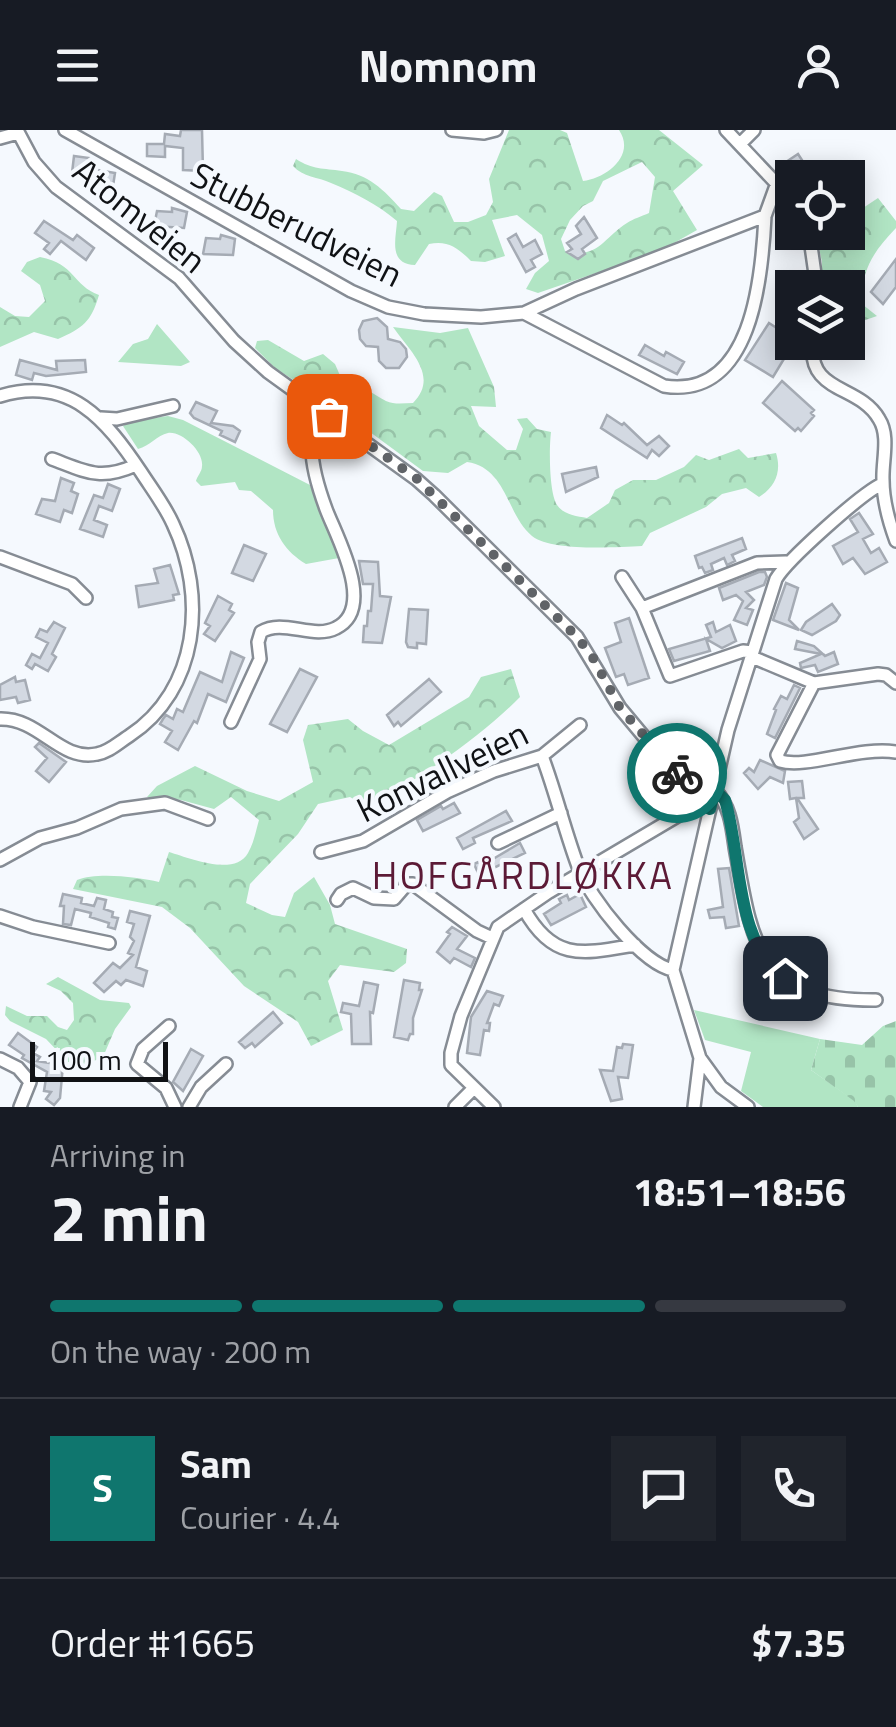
<!DOCTYPE html>
<meta charset="utf-8">
<style>
body{margin:0;font-family:"Titillium Web",sans-serif;background:#20242c;color:#f1f3f6;height:100vh;display:flex;flex-direction:column;font-size:38px;white-space:nowrap}
*{box-sizing:border-box;margin:0}
p{font-size:32px;color:#9ea1a6}
.icon{flex:none;width:55px;height:55px;fill:none;stroke:currentColor;stroke-width:2;stroke-linecap:round;stroke-linejoin:round}
.map{position:relative;height:977px;overflow:hidden}
.details{display:flex;flex-direction:column;background:#171b24;flex:1}
.details>*{flex:none}
.buttons{position:absolute;left:775px;top:30px;display:grid;gap:20px}
.buttons a{display:grid;place-items:center;width:90px;height:90px;border-radius:0px;background:#171b24;box-shadow:0 5px 25px #0003;font-size:50px}
.scale{position:absolute;left:30px;bottom:25px;width:138px;box-sizing:border-box;padding-left:10px;border:5px solid #101215;border-top:0;font-size:28px;line-height:35px;white-space:nowrap;color:#101215;-webkit-text-stroke:8px #f5f9fe;paint-order:stroke}
.pin{position:absolute;display:grid;place-items:center;width:85px;height:85px;color:#fff;margin:-42px;border-radius:20px;box-shadow:0 5px 15px #0006}
.courier{position:absolute;display:grid;place-items:center;width:100px;height:100px;margin:-50px;border:8px solid #0f766e;border-radius:50%;background:#fff;color:#222;box-shadow:0 2px 12px #0007}
.overview em{font-style:normal;font-weight:700}
.overview div{display:flex;flex-direction:column-reverse}
.overview{display:flex;align-items:center;justify-content:space-between;height:170px;padding:0 50px}
h1{font-size:65px;font-weight:700;line-height:75px}
.bar{display:grid;grid-template-columns:repeat(4,1fr);gap:15px 10px;align-content:center;height:120px;padding:0 50px}
.bar i{height:12px;border-radius:8px;background:#363941}
.bar .selected{background:#0f766e}
.bar p{grid-column:span 4}
.line{display:flex;align-items:center;gap:25px;padding:0 50px;border-top:2px solid #363941}
.line div{flex:1}
.round{display:grid;place-items:center;flex:none;width:105px;height:105px;border-radius:0px;background:#20242c}
header{display:flex;justify-content:space-between;align-items:center;height:130px;padding:0 50px;background:#171b24;font-size:45px;font-weight:700}
.map>svg:first-child{display:block}
.grass{fill:#b1e5c4}
.forest{fill:url(#forest-crowns);fill-rule:evenodd}
.cemetery{fill:url(#cemetery-stones)}
.building{fill:#d3d9e2;stroke:#a5abb4;stroke-width:2.5}
.lines{fill:none;stroke-linecap:round;stroke-linejoin:round}
.street-casing{stroke:#868c94;stroke-width:16}
.street{stroke:#fff;stroke-width:11}
.done{stroke:#606367;stroke-width:10;stroke-dasharray:0 18}
.route{stroke:#0f766e;stroke-width:12}
.labels{text-anchor:middle;dominant-baseline:central;stroke-width:8;stroke-linejoin:round;paint-order:stroke}
.street-label{font-size:35px;fill:#101215;stroke:#f5f9fe}
.neighbourhood-label{font-size:38px;letter-spacing:2.5px;fill:#5c1a36;stroke:#f5f9fe}
</style>
<header><svg class="icon" aria-label="menu" viewBox="0 0 24 24"><path d="M4 6h16M4 12h16M4 18h16"/></svg>Nomnom<svg class="icon" aria-label="person" viewBox="0 0 24 24"><circle cx="12" cy="8" r="4"/><path d="M4 21q1-7 8-7t8 7"/></svg></header>
<div class="map">
<svg width="896" height="977" viewBox="0 0 896 977">
<defs>
<pattern id="forest-crowns" width="20" height="18" patternUnits="userSpaceOnUse" patternTransform="scale(2.5)"><rect width="20" height="18" fill="#b1e5c4"/><path d="M2 6a3 3 0 1 1 6 0M12 15a3 3 0 1 1 6 0" fill="none" stroke="#97c3a8"/></pattern>
<pattern id="cemetery-stones" width="16" height="16" patternUnits="userSpaceOnUse" patternTransform="scale(2.5)"><rect width="16" height="16" fill="#b1e5c4"/><path d="M2 7V4a2 2 0 0 1 4 0v3zM10 15v-3a2 2 0 0 1 4 0v3z" fill="#97c3a8"/></pattern>
</defs>
<rect width="100%" height="100%" fill="#f5f9fe"/>
<path class="grass" d="M157,194L190,232L181,236L118,232L133,214L148,209Z
M168,286L183,290L310,355L339,428L306,434C286,422 273,404 273,380L251,361L239,360L235,352L201,356L196,351C197,346 202,342 202,336C204,322 182,301 168,303C157,305 150,316 138,319L123,296L132,291Z
M694,880L820,909L811,940L855,971L858,977H763L741,961L751,922L705,910Z"/>
<path class="forest" d="M509,0H560L567,3L583,51C607,48 636,25 619,0H659L703,35L673,61L697,100L660,121L538,163L526,159L535,143L549,131L542,105L517,85L492,90L505,126L485,132L471,131C458,118 448,110 429,114L415,135C388,134 396,109 397,91C377,74 355,63 331,53C318,47 303,47 293,36L296,29C313,40 323,38 342,41C368,44 384,60 401,79L414,81L434,62L442,66L454,92H468L486,85L493,72L489,49ZM642,32L655,47L649,83C642,86 633,89 627,93C604,107 598,130 565,121L561,109L570,90L583,76L593,71L603,51Z
M878,68L896,91V98C873,122 861,140 862,174L877,186L848,196V158L822,157V132L816,103L848,102V88Z
M40,127C76,134 72,155 99,165C91,192 83,198 58,209L34,202L0,217V177L15,186L29,187L45,171L40,155L21,141L27,132Z
M393,197L440,203L468,198L494,257L496,277L471,276L479,296L507,320H516L523,299L517,289L527,288L537,299L551,302C549,319 549,362 557,375C564,385 576,386 587,388L609,373L615,360L633,350H656L684,337L696,325L709,330L739,319L748,328L776,323C782,342 775,357 759,367L746,358L722,364L706,377L650,403L642,416C616,417 552,422 532,406C506,384 507,338 467,332L448,343L423,341L340,280L275,238L255,218L257,211L268,210L304,231L323,224L335,234L345,257C362,252 371,264 386,271C395,275 404,273 413,273C440,246 409,220 393,197Z
M511,539L520,567C483,605 413,655 365,676L350,667L318,674L298,704L250,754L246,773L272,785L285,787L294,763L314,747L330,775L335,794L407,819L406,833L394,842L340,835L328,851L343,900L311,916L298,892L244,856L190,798L162,777L73,759L77,750C97,742 138,747 159,752L169,722C189,728 235,747 248,723C254,713 256,700 259,690L231,667L214,679L181,670L147,667L157,656L195,636L247,661L279,671L313,652L303,610L308,595L348,589L363,601L389,615L469,567L481,547Z
M58,847L100,870L129,873L131,877L115,899L103,927L87,934L68,932L46,909L10,891L5,885L6,876L27,886H47L58,897L67,900L74,890L73,873L61,861L46,854Z"/>
<path class="cemetery" d="M896,891V977H858L854,971L811,940L820,909L862,915L883,896Z"/>
<path class="building" d="M181,0H202L203,41L183,40V18L165,16V27L147,26V14H164L165,4L180,6Z
M798,24L811,44L819,38L826,48H792V57L781,45L787,39L783,34Z
M74,26L89,28L87,38L115,43L113,56L94,52L95,46L72,43Z
M172,78L187,82L184,98L154,96L157,81L172,82Z
M584,87L597,108L582,119L585,124L578,129L567,122L572,119L567,113L581,104L576,96Z
M44,91L73,110L77,105L94,118L86,130L61,111L50,124L44,119L49,113L35,103Z
M516,104L523,117L535,110L542,124L531,130L535,137L526,142L508,109Z
M221,105L235,109L233,125L203,124L206,108L220,109Z
M896,129V157L883,174L871,162Z
M377,188L387,197L388,209L400,212L406,219L407,227L399,238H386L379,231L378,217L366,216L360,209L359,200L363,191Z
M769,193L792,208L793,214L773,247L745,230Z
M645,215L664,226L666,222L684,232L677,244L639,225Z
M20,230L57,240L56,231L85,230L86,242L46,246L34,243L32,250L16,245Z
M782,251L814,280L811,283L814,286L801,301L798,298L795,301L763,273Z
M196,272L217,281L211,293L233,296L240,301L235,312L220,305L222,301L194,288L190,283Z
M607,285L622,295L624,293L647,315L659,306L669,316L659,326L652,320L647,328L601,298Z
M596,337L598,347L566,362L562,344Z
M61,348L74,353L71,361L78,364L72,383L64,380L60,392L36,384L42,369L55,371Z
M108,354L120,359L112,381L99,376L94,390L107,395L103,407L80,399L94,365L103,368Z
M859,383L873,404L863,409L871,423L879,418L887,432L865,444L853,428L843,434L833,416L858,402L850,389Z
M742,408L746,419L732,425L735,431L727,435L724,428L711,434L713,440L705,443L702,437L699,438L695,426Z
M244,415L266,424L253,451L232,443Z
M359,431L378,432L380,466L391,467L382,513L363,512L364,496H367L368,481H371L373,454H363Z
M170,435L179,464L173,465L174,470L139,477L136,456L158,453L154,439Z
M759,442H765L767,447L764,455L746,462L754,470L746,478L753,480L747,495L734,490L743,471L736,465L723,470L719,458Z
M786,453L798,458L789,490L799,500L773,490Z
M218,466L232,474L229,480L234,483L215,511L204,504L210,496L205,493Z
M832,474L840,485L836,491L812,505L801,500L806,492Z
M409,479L428,480L426,514L417,513V518L408,517L406,512Z
M629,488L649,548L628,555L624,544L616,547L605,518L621,512L615,493Z
M54,492L65,498L52,524L56,527L48,541L35,534L32,539L26,535L32,524L40,528L48,513L36,507L40,499L47,502Z
M713,492L716,502L730,495L736,511L722,518L706,509L710,521L674,531L669,519L711,507L706,495Z
M797,511L814,516L825,526L834,522L838,534L818,542L815,535L801,538L800,533L821,524L795,519Z
M231,522L244,528L226,572L208,564L197,593L194,591L178,620L165,612L172,601L160,594L163,589L166,585L173,589L177,579L183,582L200,542L222,552Z
M300,539L317,547L287,602L270,594Z
M15,547L16,552L25,550L30,570L18,573L16,567L0,570V555Z
M429,549L441,562L401,596L398,592L394,596L387,585Z
M794,555L800,558L775,608L767,604L776,580L774,579L781,566L787,569Z
M39,613L66,632L49,652L36,641L47,628L35,617Z
M760,630L785,641L783,653L770,647L758,659L744,643L749,638L754,642Z
M802,651L804,668H797L818,699L804,709L794,692L799,688L796,668L790,669L788,652Z
M454,673L460,683L423,701L417,690L441,676L443,679Z
M506,681L512,691L473,708L475,713L463,719L457,708Z
M520,713L525,723L479,745L474,734L492,726L493,729Z
M729,738L739,796L726,798L724,787L710,788L708,780L723,777L718,739Z
M63,764L82,768L81,773L94,776L97,768L106,770L104,779L113,782L112,787L118,788L115,799L108,797L109,793L90,787L91,783L75,779L71,795L63,794L64,776H60Z
M580,764L586,777L551,795L544,784L561,773L559,769L567,765L569,770Z
M130,781L150,786L136,837L147,841L143,856L126,850L121,855L116,851L104,862L94,853L113,833L120,838L133,825L128,823L134,811L130,807L134,794L127,792Z
M452,797L467,806L457,819L475,828L471,837L454,828L450,833L437,822L450,804L447,802Z
M404,850L420,853L419,860H422L413,888V904H410L408,910L394,907Z
M364,852L378,855L373,883L370,882L371,914H352L351,884L341,882L343,873L359,876Z
M487,861L503,866L499,876L494,874L487,893H490L489,901L484,900L480,925L467,923L471,887Z
M273,882L282,893L255,917L252,913L245,918L239,912Z
M18,903L37,917L33,923L40,927L37,931L63,935L60,968L54,975L46,969L51,962L44,961L47,942L22,928L24,925L9,915Z
M623,914L633,915L628,948L618,947L622,969L611,971L600,940L613,941L617,917L622,918Z
M191,919L203,926L183,961L173,952Z"/>
<g class="lines">
<g class="street-casing">
<path id="street" d="M17,0L34,32L56,57L179,148L234,211L268,242L416,349L434,365L577,507L620,578L701,675L710,679
M65,0L351,161L388,177L424,184L481,187L524,183L576,159L765,86L777,53
M452,0L484,3L496,0
M726,0L792,70
M0,8L18,3
M740,14L754,0
M809,102L817,158
M524,183L664,256C752,270 762,148 765,86
M813,212C807,264 859,254 879,289C890,306 882,331 883,350C883,371 889,392 896,411
M0,266C70,245 106,290 141,342C152,359 165,376 173,394C207,466 199,560 129,606C118,613 109,622 97,624C60,632 40,588 0,589
M101,288L117,289L173,276
M52,329C87,342 100,351 136,335
M0,427L72,454L86,468
M622,447L642,478L670,546L743,521L753,522
M642,478L757,433L786,432
M752,527L814,553L878,544L886,545L896,553
M814,553L777,625L780,631C807,639 859,616 896,622
M231,592L260,529L258,512L261,502C283,488 313,510 336,498C377,478 336,406 326,379C319,360 312,339 312,319C312,306 319,294 324,283
M542,626C556,663 565,702 579,739C590,768 642,834 673,840
M715,660C730,676 732,695 735,717C752,814 757,871 876,870
M498,713L561,683
M321,722L363,711L447,662L494,641L542,626L580,595
M0,730L40,708L77,698L121,679L165,673L208,689
M337,770L341,764L353,758L374,768L394,769L407,754H413L477,801L492,808
M524,779C553,832 583,824 635,815
M0,786L33,797L109,813
M169,896L143,919L137,934L166,958L175,977
M0,929L18,938L30,952L20,977
M189,977L201,957L226,934
M455,977L473,959
M494,977L451,935V923L461,886L498,797L549,762L679,685
M694,977L700,928
M748,977L721,957L700,928L673,840L728,600L776,449C787,430 862,363 882,354"/>
</g>
<use href="#street" class="street"/>
</g>
<g class="lines">
<path class="done" d="M329,286L416,348L577,507L592,526L620,578L677,643"/>
<path class="route" d="M677,643L701,675L710,679L715,660L725,670C742,725 734,813 785,848"/>
</g>
<g class="labels">
<g class="street-label">
<text transform="translate(140 85) rotate(39)">Atomveien</text>
<text transform="translate(297 94) rotate(27)">Stubberudveien</text>
<text transform="translate(442 641) rotate(-26)">Konvallveien</text>
</g>
<g class="neighbourhood-label">
<text x="523" y="745">HOFGÅRDLØKKA</text>
</g>
</g>
</svg>
<div class="buttons">
<a><svg class="icon" aria-label="locate" viewBox="0 0 24 24"><circle cx="12" cy="12" r="6"/><path d="M12 2v4M12 18v4M2 12h4M18 12h4"/></svg></a>
<a><svg class="icon" aria-label="layers" viewBox="0 0 24 24"><path d="M12 4l9 5-9 5-9-5zM3 14l9 5 9-5"/></svg></a>
</div>
<div class="scale">100 m</div>
<div class="pin" style="left:329px;top:286px;background:#ea580c"><svg class="icon" aria-label="bag" viewBox="0 0 24 24"><path d="M5 8h14l-1 12H6zM9 8a3 3 0 0 1 6 0"/></svg></div>
<div class="pin" style="left:785px;top:848px;background:#1f2937"><svg class="icon" aria-label="home" viewBox="0 0 24 24"><path d="M3 11l9-7 9 7M6 9v11h12V9"/></svg></div>
<div class="courier" style="left:677px;top:643px"><svg class="icon" aria-label="bike" viewBox="0 0 24 24"><circle cx="6" cy="16" r="4"/><circle cx="18" cy="16" r="4"/><path d="M6 16l4-8h5l3 8M10 8l3 8H6M13 5h3"/></svg></div>
</div>
<section class="details">
<div class="overview"><div><h1>2 min</h1><p>Arriving in</p></div><em>18:51–18:56</em></div>
<div class="bar"><i class="selected"></i><i class="selected"></i><i class="selected"></i><i></i><p>On the way · 200 m</p></div>
<div class="line" style="height:180px"><b class="round" style="background:#0f766e;color:#fff">S</b><div><b>Sam</b><p>Courier · 4.4</p></div><a class="round"><svg class="icon" aria-label="chat" viewBox="0 0 24 24"><path d="M4 5h16v11H9l-5 4z"/></svg></a><a class="round"><svg class="icon" aria-label="phone" viewBox="0 0 24 24"><path d="M5 4h4l2 5-3 2q2 4 5 5l2-3 5 2v4C11 20 4 13 5 4z"/></svg></a></div>
<div class="line" style="height:130px"><div>Order #1665</div><b>$7.35</b></div>
</section>
